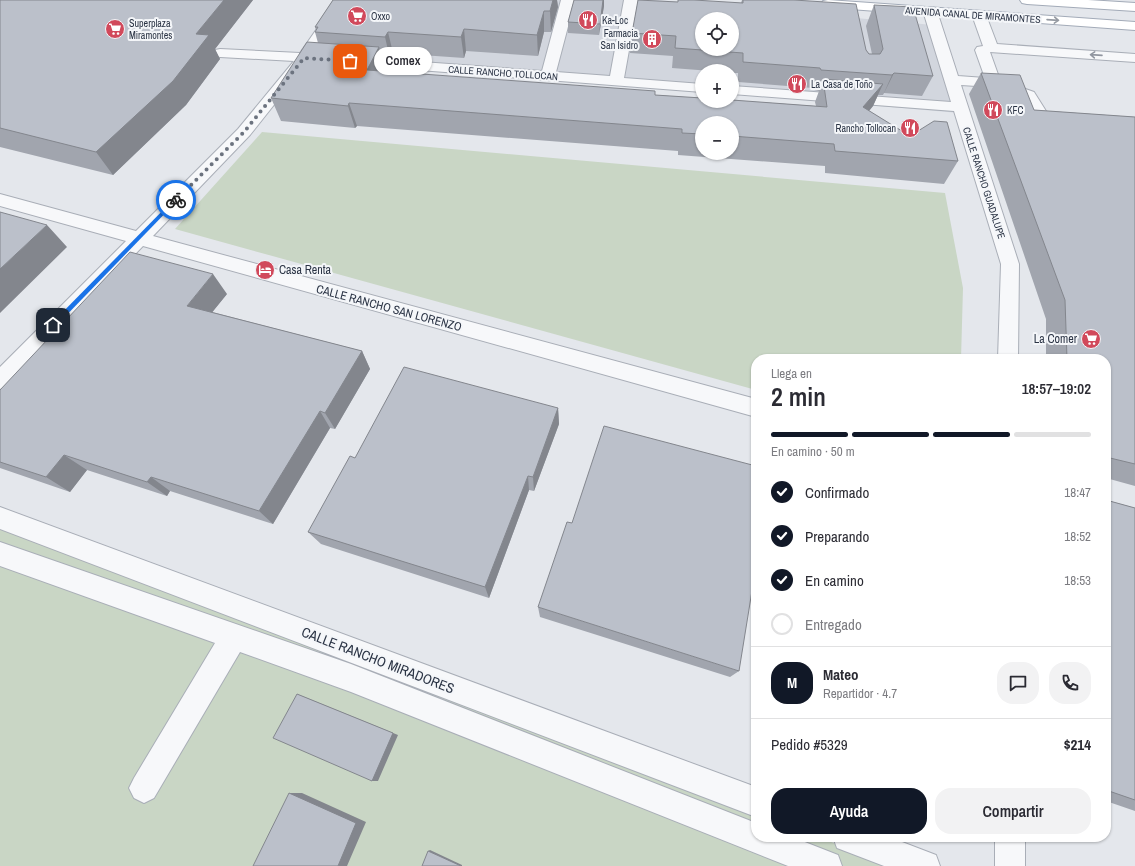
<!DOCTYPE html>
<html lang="es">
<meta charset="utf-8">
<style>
body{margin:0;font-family:"Archivo Narrow",sans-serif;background:#f2f2f3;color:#2b2b33;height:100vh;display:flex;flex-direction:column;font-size:15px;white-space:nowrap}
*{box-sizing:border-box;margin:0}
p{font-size:13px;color:#7c7c81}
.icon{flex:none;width:22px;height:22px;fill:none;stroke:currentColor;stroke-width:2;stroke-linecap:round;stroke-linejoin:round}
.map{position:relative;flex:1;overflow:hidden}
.sheet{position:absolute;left:751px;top:354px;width:360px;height:488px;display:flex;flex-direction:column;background:#fff;border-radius:16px;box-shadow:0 1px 3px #0004}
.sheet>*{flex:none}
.fabs{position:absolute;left:695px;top:12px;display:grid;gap:8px}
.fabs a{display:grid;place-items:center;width:44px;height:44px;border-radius:50%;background:#fff;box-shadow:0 1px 3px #0004;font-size:20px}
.pin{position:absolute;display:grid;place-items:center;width:34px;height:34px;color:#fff;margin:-17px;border-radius:8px;box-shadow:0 2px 6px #0006}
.courier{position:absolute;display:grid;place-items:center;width:40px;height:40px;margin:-20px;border:3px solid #1a73e8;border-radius:50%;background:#fff;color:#222;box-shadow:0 1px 5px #0007}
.bubble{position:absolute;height:28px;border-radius:14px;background:#fff;box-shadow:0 1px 3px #0004;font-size:13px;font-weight:600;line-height:28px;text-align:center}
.overview em{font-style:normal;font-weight:600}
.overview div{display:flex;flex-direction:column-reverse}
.overview{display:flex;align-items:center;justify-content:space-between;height:68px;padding:0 20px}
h1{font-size:26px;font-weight:600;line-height:30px}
.bar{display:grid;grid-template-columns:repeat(4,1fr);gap:6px 4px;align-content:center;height:48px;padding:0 20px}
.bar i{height:5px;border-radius:3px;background:#e1e1e2}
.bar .on{background:#111827}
.bar p{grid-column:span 4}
.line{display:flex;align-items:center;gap:10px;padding:0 20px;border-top:1px solid #e1e1e2}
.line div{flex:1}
.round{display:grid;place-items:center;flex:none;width:42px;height:42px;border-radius:16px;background:#f2f2f3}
ol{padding:0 20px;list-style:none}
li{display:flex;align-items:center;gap:12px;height:44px}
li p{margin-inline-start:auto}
li .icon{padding:4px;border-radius:50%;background:#111827;color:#fff;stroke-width:4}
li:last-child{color:#7c7c81}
li i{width:22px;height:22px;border:2px solid #e1e1e2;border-radius:50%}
.action{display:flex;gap:8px;margin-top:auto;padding:8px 20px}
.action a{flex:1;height:46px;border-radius:16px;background:#111827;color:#fff;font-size:16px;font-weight:600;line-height:46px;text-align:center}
.action a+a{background:#f2f2f3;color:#2b2b33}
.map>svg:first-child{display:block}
.built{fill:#d2d6de;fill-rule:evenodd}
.green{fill:#c9d6c5}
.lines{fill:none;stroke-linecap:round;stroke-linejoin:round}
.minor-casing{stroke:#a9aeb7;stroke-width:2}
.major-casing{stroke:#a3abb8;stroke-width:2}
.minor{fill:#f7f8fa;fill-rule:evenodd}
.major{fill:#fff;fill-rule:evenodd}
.wall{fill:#a1a5ae;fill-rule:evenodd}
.shaded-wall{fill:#83868d}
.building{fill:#bbc0ca;stroke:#83868d;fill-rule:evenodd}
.oneway{stroke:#959aa2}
.oneway2{stroke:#9196a0}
.route{fill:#1a73e8}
.done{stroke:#6c737f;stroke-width:4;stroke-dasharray:0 7.2}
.labels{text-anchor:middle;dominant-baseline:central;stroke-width:4;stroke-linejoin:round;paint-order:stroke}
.far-street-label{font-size:10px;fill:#2b3445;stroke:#f4f6f9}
.far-poi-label{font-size:10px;fill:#2b3445;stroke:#f4f6f9;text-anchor:start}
.poi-label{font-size:12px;fill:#2b3445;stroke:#f4f6f9;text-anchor:start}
.street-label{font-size:12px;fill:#2b3445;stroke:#f4f6f9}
.near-street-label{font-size:14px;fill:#2b3445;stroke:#f4f6f9}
</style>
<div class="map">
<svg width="1135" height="866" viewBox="0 0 1135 866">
<rect width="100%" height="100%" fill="#e4e7ec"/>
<path class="built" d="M343,0H658L933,25L959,113L732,93V71H702V90L305,55ZM702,19H732V49H702Z"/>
<path class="green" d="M262,132L945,193L963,288L961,359H756V390L175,229Z
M0,526L756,813V837H818L895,866H0Z"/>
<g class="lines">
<g class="minor-casing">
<path id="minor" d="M337,0H351L314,54L321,55L323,58L321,61L308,62L250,135L153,236L756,399V417L143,246L7,386L0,389V367L126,241L0,206V194L136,231L238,129L294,61L220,57L215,56L213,53L215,50L220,49L300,53Z
M561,0H575L556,72L610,76L624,0H638L624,78L702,84V92L354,65L349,64L347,61L349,58L354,57L542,71Z
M930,7L935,8L937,11L958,76L985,78L975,50L977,47L983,46L972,15L974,12H984L986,15L997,44L1135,54V62L990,52L1000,80L1034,92L1051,119L1066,121L1068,124L1066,127L1060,129L1040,126L1023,98L992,87L961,85L1019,264L1018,359H998L1001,264L954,111L732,94V86L951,102L923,11L925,8Z
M0,507L756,787V817L0,529Z
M0,542L351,664L756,823V837H792L838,855L842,866H788L351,692L240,652L154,798L144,803L134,798L129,788L134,778L215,643L0,566Z
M833,837H889L936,855L940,866H884L837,848Z
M995,837H1025V866H995Z"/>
</g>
<g class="major-casing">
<path id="major" d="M828,0L1135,22V30L823,7L821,4L823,1Z
M1020,0H1088L1135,3V11L1027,4L1022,3Z"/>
</g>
<use href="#minor" class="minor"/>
<use href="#major" class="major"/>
</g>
<path class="wall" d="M0,0H253L215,49L220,59L186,105L113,175L0,147Z
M333,0H557L558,7L551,32H544L538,56L466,51L464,58L393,53L390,59L382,58L385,70L384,71L655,95L816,106L815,102L819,91L814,90L813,88L738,82V73H732V71H711L672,68L673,56L630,53L632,33L678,2L741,3L742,0H794L866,50L869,54H872L866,26L874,5L933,76L922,96L884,93L883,95H878L873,106L869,111L910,136L958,161L944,184L825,173V166L678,155V151L357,126L355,128L281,121L271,98L318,43L315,32L316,30L315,27ZM702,123H732V153H702Z
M574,0H604V6L599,35L568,33V22Z
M981,73L1034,110L1135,117V486L1106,478V359H1046V319L969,94Z
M227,294L212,312L362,351L370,369L335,429L330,428L273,524L170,491L167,496L87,470L70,492L0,468V390Z
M558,408L559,424L534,491L529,490L489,598L321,544L308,532L355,458Z
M1106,500L1135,508V811L1106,801Z
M538,607L739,671L730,677L540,617Z"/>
<path class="shaded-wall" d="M224,0H253L215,49L220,59L186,105L113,175L96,152L196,34Z
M553,0H557L558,7L551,32L550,11Z
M603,0H604V6L599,35L600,24Z
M544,11V32L538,56L537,35Z
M464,29L466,51L464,58L461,37Z
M388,32L393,53L390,59L385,37Z
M379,47L385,70L373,93L367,70Z
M894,73L883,95L892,75Z
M883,84L873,106L853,130L863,107Z
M349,103L357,126L355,128L348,106Z
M47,225L67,247L0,313V269Z
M213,274L227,294L202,325L187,306Z
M362,351L370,369L335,429L325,413Z
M558,408L559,424L534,491L533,477Z
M320,411L330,428L273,524L259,511Z
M64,455L87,470L70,492L46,477Z
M528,476L529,490L489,598L485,587Z
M151,477L170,491L167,496L147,482Z
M297,694L398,735L378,781H372Z
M289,793H302L366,822L347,866H338Z
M430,850L462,865V866H460L428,851Z"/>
<path class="building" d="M0,0H224L196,34L209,35L173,81L96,152L0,128Z
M333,0H553L550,11H544L537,35L464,29L461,37L388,32L385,37L315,32L318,27H315Z
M574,0H603L600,24L568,22Z
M638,0L678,2V0H694L743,3V0H794L856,4L866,50L869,54H880L883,49L874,5L913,7L933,76L894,73L892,75L821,70L820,68L743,62V53L675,48L676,36L632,33ZM702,19H732V49H702Z
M307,42L379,47L367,70L655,91V95L702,98V101H732V100L827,107L823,79L883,84L863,107L910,136L934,121L947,122L958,161L835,151L834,144L732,136V123H702V134L682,133V129L349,103L348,106L271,98Z
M981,73L1020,75L1034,110L1135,117V464L1106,457V359H1067L1065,300Z
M0,212L47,225L0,269Z
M130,252L213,274L187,306L362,351L325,413L320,411L259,511L151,477L147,482L64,455L46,477L0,462V390Z
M404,367L558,408L533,477L528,476L485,587L308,532L350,456L355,458Z
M604,426L756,466V566L739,671L538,607L567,522L572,523Z
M1106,500L1135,508V800L1106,790Z
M297,694L393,733L372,781L273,738Z
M289,793L356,823L338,866H253Z
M428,851L461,866H422Z"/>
<defs><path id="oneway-shaft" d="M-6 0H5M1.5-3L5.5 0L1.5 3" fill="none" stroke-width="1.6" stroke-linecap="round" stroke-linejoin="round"/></defs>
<use class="oneway" href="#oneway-shaft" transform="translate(1053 20) rotate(4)"/>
<use class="oneway2" href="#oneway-shaft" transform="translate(1096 55) rotate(-176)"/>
<path class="route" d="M174,199L178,200L55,327H51V324Z"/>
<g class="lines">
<path class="done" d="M176,200L244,132L304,58L350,61"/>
</g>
<defs>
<g id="supermarket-disc" transform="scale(1)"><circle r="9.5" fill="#d1495b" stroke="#f4f6f9"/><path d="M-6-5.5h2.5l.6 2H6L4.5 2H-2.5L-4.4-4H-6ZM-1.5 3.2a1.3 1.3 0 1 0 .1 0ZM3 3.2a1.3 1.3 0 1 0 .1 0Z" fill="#fff"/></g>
<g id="restaurant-disc" transform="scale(1)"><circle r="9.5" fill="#d1495b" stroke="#f4f6f9"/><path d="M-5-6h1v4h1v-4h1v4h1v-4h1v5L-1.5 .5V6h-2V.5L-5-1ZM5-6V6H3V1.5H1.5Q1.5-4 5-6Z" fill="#fff"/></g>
<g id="building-disc" transform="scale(1)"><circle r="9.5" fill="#d1495b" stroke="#f4f6f9"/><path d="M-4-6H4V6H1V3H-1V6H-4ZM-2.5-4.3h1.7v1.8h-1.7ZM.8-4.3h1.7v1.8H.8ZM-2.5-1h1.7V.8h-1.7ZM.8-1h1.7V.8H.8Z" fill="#fff"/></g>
<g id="hotel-disc" transform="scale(1)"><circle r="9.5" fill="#d1495b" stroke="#f4f6f9"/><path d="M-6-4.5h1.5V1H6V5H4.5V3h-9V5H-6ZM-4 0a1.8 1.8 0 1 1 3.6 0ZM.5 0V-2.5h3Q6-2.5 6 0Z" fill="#fff"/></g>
</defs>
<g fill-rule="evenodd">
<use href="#supermarket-disc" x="357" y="16"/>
<use href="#restaurant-disc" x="588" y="20"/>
<use href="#supermarket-disc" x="115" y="29"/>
<use href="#building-disc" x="652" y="39"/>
<use href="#restaurant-disc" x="797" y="84"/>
<use href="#restaurant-disc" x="993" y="110"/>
<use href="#restaurant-disc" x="910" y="128"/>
<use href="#hotel-disc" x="265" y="270"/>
<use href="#supermarket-disc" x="1091" y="339"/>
</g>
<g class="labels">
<g class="far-street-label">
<text transform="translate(973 15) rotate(4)">AVENIDA CANAL DE MIRAMONTES</text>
<text transform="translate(503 73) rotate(4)">CALLE RANCHO TOLLOCAN</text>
<text transform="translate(984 183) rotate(72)">CALLE RANCHO GUADALUPE</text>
</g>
<g class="far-poi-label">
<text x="371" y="16">Oxxo</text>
<text x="602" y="20">Ka-Loc</text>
<text x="129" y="23">Superplaza<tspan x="129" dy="12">Miramontes</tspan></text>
<text x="638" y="33" text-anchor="end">Farmacia<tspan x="638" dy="12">San Isidro</tspan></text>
<text x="811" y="84">La Casa de Toño</text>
<text x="1007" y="110">KFC</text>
<text x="896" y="128" text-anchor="end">Rancho Tollocan</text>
</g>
<g class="poi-label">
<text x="279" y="270">Casa Renta</text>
<text x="1077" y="339" text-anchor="end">La Comer</text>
</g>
<g class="street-label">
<text transform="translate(389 308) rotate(15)">CALLE RANCHO SAN LORENZO</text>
</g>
<g class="near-street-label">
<text transform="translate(378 660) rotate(21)">CALLE RANCHO MIRADORES</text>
</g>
</g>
</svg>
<div class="fabs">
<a><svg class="icon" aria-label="locate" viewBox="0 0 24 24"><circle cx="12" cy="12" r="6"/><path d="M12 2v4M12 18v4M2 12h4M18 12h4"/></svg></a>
<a>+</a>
<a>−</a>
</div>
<div class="pin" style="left:350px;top:61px;background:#ea580c"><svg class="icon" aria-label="bag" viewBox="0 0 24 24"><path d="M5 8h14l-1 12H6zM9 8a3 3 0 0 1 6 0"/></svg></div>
<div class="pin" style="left:53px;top:325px;background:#1f2937"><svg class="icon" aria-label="home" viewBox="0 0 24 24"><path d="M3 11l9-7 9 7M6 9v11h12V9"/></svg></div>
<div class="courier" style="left:176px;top:200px"><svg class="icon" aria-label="bike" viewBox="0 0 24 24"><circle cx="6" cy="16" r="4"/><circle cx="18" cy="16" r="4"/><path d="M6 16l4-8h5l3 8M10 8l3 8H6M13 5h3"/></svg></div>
<div class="bubble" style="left:374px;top:47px;width:58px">Comex</div>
<section class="sheet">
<div class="overview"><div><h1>2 min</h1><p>Llega en</p></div><em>18:57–19:02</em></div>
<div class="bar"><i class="on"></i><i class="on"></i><i class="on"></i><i></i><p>En camino · 50 m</p></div>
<ol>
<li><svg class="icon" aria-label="check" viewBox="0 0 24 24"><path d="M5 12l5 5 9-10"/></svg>Confirmado<p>18:47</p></li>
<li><svg class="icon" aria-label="check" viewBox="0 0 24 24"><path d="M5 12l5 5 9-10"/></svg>Preparando<p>18:52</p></li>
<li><svg class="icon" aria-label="check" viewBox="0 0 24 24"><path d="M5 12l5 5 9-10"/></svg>En camino<p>18:53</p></li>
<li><i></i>Entregado</li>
</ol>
<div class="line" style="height:72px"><b class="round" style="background:#111827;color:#fff">M</b><div><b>Mateo</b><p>Repartidor · 4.7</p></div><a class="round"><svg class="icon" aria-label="chat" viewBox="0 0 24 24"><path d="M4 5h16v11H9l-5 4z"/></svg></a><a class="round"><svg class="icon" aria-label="phone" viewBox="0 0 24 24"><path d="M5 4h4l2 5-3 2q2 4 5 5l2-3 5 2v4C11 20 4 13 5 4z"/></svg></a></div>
<div class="line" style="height:52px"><div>Pedido #5329</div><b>$214</b></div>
<div class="action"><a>Ayuda</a><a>Compartir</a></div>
</section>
</div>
